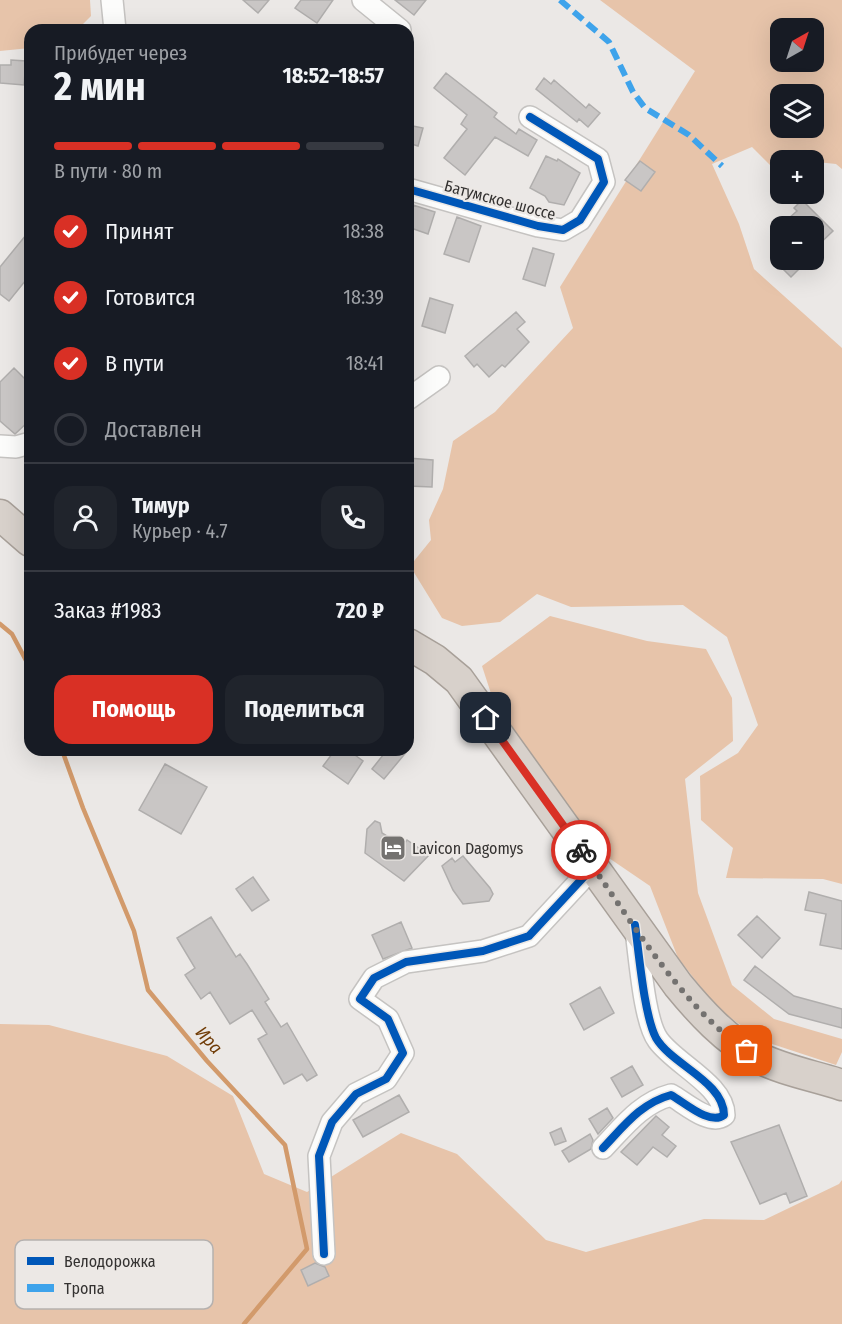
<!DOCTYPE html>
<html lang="ru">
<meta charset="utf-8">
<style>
body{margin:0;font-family:"Fira Sans Condensed",sans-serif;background:#20242c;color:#f1f3f6;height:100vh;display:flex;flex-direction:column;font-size:22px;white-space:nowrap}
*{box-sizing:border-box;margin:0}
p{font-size:20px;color:#9ea1a6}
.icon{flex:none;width:33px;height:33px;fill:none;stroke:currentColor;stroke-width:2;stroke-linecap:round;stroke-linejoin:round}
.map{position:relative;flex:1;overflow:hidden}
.side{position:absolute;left:24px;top:24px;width:390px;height:732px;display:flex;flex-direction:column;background:#171b24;border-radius:18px;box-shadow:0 6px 24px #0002}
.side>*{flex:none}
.needle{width:39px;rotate:39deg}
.controls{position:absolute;left:770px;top:18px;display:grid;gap:12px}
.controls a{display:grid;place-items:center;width:54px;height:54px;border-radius:12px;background:#171b24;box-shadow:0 6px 24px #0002;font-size:30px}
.pin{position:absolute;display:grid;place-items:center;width:51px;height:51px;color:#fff;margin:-26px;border-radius:12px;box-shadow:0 3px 9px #0006}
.courier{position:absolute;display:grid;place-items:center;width:60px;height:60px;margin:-30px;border:4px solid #d93025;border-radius:50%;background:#fff;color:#222;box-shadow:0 2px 8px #0007}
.headline em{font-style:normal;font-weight:700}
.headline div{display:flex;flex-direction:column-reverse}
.headline{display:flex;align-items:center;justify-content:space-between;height:102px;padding:0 30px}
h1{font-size:39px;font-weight:700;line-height:45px}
.bar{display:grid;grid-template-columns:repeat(4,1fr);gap:9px 6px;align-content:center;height:72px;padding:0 30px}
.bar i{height:8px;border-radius:4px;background:#363941}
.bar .current{background:#d93025}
.bar p{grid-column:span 4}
.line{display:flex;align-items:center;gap:15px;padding:0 30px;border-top:2px solid #363941}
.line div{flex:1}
.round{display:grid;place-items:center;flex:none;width:63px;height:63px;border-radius:18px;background:#20242c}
ol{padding:0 30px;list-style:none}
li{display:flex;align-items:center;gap:18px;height:66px}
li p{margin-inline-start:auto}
li .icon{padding:6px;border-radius:50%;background:#d93025;color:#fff;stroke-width:4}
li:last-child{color:#9ea1a6}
li i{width:33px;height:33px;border:3px solid #363941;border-radius:50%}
.action{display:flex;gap:12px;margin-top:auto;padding:12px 30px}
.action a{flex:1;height:69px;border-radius:18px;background:#d93025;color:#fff;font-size:24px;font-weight:700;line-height:69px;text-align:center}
.action a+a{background:#20242c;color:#f1f3f6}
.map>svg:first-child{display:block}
.green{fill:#e7c4aa;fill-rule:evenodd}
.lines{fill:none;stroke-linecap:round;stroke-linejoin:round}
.stream{stroke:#d29a6b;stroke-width:4.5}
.building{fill:#c9c6c5;stroke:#b0aead;stroke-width:1.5}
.minor-casing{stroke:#c5c3c1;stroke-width:24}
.highway-casing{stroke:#a8a099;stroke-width:33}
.minor{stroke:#fcfcfb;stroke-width:21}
.highway{stroke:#d8d1cb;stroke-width:30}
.quiet{stroke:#3ea3eb;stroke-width:6;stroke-dasharray:12 6;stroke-linecap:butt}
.cycleway-casing{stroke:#ece8e5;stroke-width:11}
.cycleway{stroke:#0057b8;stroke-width:8}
.done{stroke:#747270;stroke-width:6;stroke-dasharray:0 10.8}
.route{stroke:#d93025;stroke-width:8}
.labels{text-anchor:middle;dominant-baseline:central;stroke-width:4.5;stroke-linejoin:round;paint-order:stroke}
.street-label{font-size:16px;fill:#343231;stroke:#ece8e5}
.poi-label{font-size:16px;fill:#343231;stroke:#ece8e5;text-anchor:start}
.water-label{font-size:18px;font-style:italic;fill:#703c07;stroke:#ece8e5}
.key{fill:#ece8e5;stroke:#b5b1af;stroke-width:1.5}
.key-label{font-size:16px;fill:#343231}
</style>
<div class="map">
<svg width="842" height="1324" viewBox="0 0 842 1324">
<rect width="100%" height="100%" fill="#ebe8e6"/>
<path class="green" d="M0,0H90L91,16L77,30H30V48L0,51Z
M600,0H842V169L836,164L817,162L813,165V160H780V171L771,166L752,147L712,164L739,224L754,269L842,348V884L823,879L726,878L733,848L701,820L700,776L738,753L758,725L727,637L683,605L571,607L537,594L500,622L462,626L442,618L410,566L431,540L429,520L443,489L453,441L495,412L573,328L560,287L695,71ZM780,28H813V62H780ZM780,94H813V128H780Z
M550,616L647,641L706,649L732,698L733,741L685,779L698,893L732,985L774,1019L842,1039V1052L836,1065L763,1041L718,1009L678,958L650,886L603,854L498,715L482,666Z
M0,1024L49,1025L167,1056L233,1096L264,1174L307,1192L401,1133L457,1154L546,1240L586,1252L704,1219L764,1220L839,1184L842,1180V1324H0Z"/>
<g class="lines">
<path class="stream" d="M0,624L12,634L30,668
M62,750L83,808L134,931L148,990L207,1061L285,1145L307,1249L244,1324"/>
</g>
<path class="building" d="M243,0H269L258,13Z
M301,0H333L317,23L295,8Z
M395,0H426L414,15Z
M11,60L26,61L24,85L0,83V65H11Z
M446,73L497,113L494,117L516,134L519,129L537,140L528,156L495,137L465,175L444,158L467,129L461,124L467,115L434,88Z
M544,78L551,84L554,80L586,108L589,104L600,113L588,127L579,119L577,122L536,89Z
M408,125L423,128L418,146L408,143Z
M546,156L557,161L558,159L580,173L564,205L549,202L545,196L530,188Z
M640,161L655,172L641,191L625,180Z
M802,200L833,231L813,250V226H780L797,211L794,208Z
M413,205L435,212L428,234L408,227Z
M457,217L481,226L469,262L444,254Z
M30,230V275L9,301L0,294V267Z
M533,248L554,254L545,286L523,279Z
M785,260H794L801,267L791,277L779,265Z
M430,298L453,305L445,333L422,326Z
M516,312L525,322L517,329L529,342L505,367L502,365L489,377L477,364L474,367L465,356Z
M14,368L30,384V420L15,434L0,421V382Z
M408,458L433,460L432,487L408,486Z
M335,750H348L363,761L348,784L323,766Z
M387,750H408L384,779L372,769Z
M165,764L207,787L181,834L139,810Z
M375,821L380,823L382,833L403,846L407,840L429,855L404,881L365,853L367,829Z
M463,856L490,888L493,894L489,901L463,904L453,890L442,866L452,858L455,862Z
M253,877L269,900L252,911L236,889Z
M809,892L842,901V949L820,945L826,914L805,910Z
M757,916L780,938L762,958L738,935Z
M211,917L236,957L240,954L247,964L269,999L265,1002L281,1027L287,1023L317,1075L307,1081L302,1074L284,1084L258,1039L267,1034L252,1010L230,1024L210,992L201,999L185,975L195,968L177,938Z
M401,922L412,948L383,959L372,935Z
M755,966L794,996L842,1009V1028L789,1014L744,980Z
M600,987L614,1013L584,1030L570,1004Z
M632,1066L643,1085L622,1097L611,1078Z
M399,1095L409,1112L363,1137L353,1120Z
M607,1108L613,1118L598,1134L589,1119Z
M656,1116L669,1127L662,1135L676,1146L667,1157L653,1147L637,1165L621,1152Z
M779,1125L807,1196L790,1203L786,1193L760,1204L731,1142Z
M561,1128L566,1141L555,1145L550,1133Z
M590,1134L593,1140L591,1149L569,1162L562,1151Z
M315,1263L325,1267L329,1276L308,1286L301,1270Z"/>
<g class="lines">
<g class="minor-casing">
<path id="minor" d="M112,0L115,30
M363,0L400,30
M408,189L538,226L563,230L580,220L604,182L598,159L530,117
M408,399L439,377
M0,446L16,447L30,443
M603,1148C624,1126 641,1103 671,1095C684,1102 710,1126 724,1115C724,1085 675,1064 658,1040C644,1021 640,958 636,932
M324,1254L319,1156L332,1122L356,1094L386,1079L403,1053L388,1019L360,999L374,978L406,962L483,951L529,936L593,867"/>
</g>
<g class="highway-casing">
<path id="highway" d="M0,515L30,541
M408,644L435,660L459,680L678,985C701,1013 725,1039 757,1057C782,1070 815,1076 842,1085"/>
</g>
<use href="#minor" class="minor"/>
<use href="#highway" class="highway"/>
<path class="quiet" d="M560,0L609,42L633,92L645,108L689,135L722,166"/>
<g class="cycleway-casing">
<path id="cycleway" d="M408,189L538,226L563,230L580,220L604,182L598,159L530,117
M603,1148C624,1126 641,1103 671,1095C684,1102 710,1126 724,1115C724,1082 672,1065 656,1038C644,1015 639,953 635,925
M324,1254L319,1156L332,1122L356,1094L386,1079L403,1053L388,1019L360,999L374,978L406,962L483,951L529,936L593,867"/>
</g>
<use href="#cycleway" class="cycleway"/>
</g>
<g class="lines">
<path class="done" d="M581,850C628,915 681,1007 747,1051"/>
<path class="route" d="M486,718L581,850"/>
</g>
<defs>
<g id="hotel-square" transform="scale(1.35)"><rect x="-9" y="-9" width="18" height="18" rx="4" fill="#747270" stroke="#ece8e5"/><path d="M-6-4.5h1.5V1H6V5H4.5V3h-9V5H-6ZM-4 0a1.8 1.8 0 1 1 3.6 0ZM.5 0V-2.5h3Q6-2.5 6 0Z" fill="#fff"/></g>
</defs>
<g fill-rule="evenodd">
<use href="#hotel-square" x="393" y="848"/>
</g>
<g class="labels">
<g class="street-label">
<text transform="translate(500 200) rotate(15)">Батумское шоссе</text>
</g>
<g class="poi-label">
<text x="412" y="848">Lavicon Dagomys</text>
</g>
<g class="water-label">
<text transform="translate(209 1040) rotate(48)">Ира</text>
</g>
</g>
<rect x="15" y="1240" width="198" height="69" rx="9" class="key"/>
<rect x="27" y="1257" width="27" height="8" fill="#0057b8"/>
<rect x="27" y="1284" width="27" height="8" fill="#3ea3eb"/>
<g class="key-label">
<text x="64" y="1267">Велодорожка</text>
<text x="64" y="1294">Тропа</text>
</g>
</svg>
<div class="controls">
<a><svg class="needle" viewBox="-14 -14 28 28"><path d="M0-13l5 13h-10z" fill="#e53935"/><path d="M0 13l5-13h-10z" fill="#9ea1a6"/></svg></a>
<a><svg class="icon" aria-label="layers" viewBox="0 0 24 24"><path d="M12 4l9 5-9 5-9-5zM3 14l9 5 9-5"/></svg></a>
<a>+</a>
<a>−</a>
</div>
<div class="pin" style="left:747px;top:1051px;background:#ea580c"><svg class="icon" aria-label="bag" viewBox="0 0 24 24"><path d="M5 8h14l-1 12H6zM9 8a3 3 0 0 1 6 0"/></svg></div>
<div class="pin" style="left:486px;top:718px;background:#1f2937"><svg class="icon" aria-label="home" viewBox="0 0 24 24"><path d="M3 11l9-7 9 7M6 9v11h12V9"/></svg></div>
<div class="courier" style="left:581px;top:850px"><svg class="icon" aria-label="bike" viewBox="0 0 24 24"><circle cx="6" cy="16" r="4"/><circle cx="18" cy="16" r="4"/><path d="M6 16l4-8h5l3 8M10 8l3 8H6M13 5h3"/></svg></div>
<section class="side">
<div class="headline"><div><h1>2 мин</h1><p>Прибудет через</p></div><em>18:52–18:57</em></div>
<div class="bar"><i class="current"></i><i class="current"></i><i class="current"></i><i></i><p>В пути · 80 m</p></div>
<ol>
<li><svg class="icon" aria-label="check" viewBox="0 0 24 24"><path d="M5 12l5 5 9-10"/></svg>Принят<p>18:38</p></li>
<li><svg class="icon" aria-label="check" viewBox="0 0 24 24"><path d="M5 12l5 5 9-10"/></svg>Готовится<p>18:39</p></li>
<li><svg class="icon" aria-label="check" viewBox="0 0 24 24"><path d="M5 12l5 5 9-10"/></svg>В пути<p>18:41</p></li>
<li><i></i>Доставлен</li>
</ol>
<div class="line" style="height:108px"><a class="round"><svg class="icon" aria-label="person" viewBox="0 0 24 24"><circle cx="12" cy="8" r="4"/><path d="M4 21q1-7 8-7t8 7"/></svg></a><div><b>Тимур</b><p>Курьер · 4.7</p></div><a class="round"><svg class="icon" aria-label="phone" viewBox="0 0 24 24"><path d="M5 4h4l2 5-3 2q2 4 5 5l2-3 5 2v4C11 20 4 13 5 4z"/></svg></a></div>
<div class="line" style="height:78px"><div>Заказ #1983</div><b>720 ₽</b></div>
<div class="action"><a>Помощь</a><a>Поделиться</a></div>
</section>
</div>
